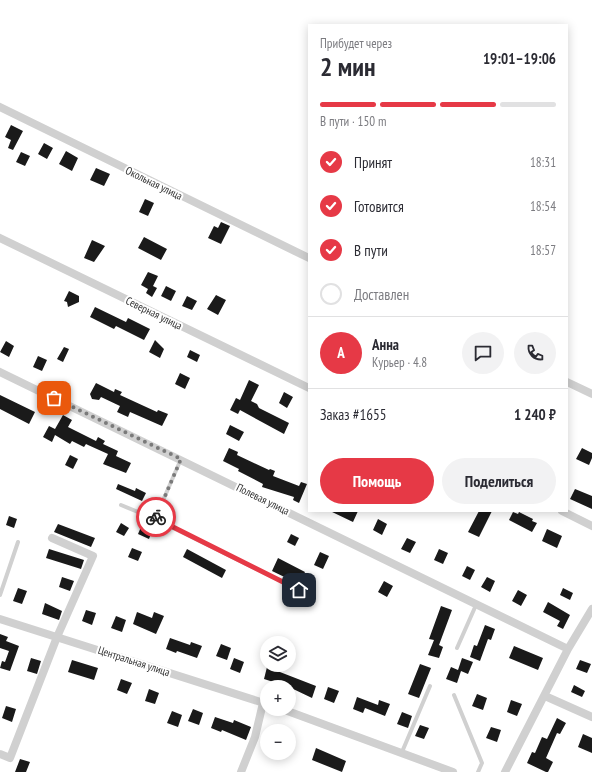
<!DOCTYPE html>
<html lang="ru">
<meta charset="utf-8">
<style>
body{margin:0;font-family:"PT Sans Narrow",sans-serif;background:#f2f2f3;color:#2b2b33;height:100vh;display:flex;flex-direction:column;font-size:15px;white-space:nowrap}
*{box-sizing:border-box;margin:0}
p{font-size:13px;color:#7c7c81}
.icon{flex:none;width:22px;height:22px;fill:none;stroke:currentColor;stroke-width:2;stroke-linecap:round;stroke-linejoin:round}
.map{position:relative;flex:1;overflow:hidden}
.side{position:absolute;left:308px;top:24px;width:260px;height:488px;display:flex;flex-direction:column;background:#fff;border-radius:0px;box-shadow:0 2px 10px #0003}
.side>*{flex:none}
.fabs{position:absolute;left:260px;top:636px;display:grid;gap:8px}
.fabs a{display:grid;place-items:center;width:36px;height:36px;border-radius:50%;background:#fff;box-shadow:0 2px 10px #0003;font-size:20px}
.pin{position:absolute;display:grid;place-items:center;width:34px;height:34px;color:#fff;margin:-17px;border-radius:8px;box-shadow:0 2px 6px #0006}
.courier{position:absolute;display:grid;place-items:center;width:40px;height:40px;margin:-20px;border:3px solid #e63946;border-radius:50%;background:#fff;color:#222;box-shadow:0 1px 5px #0007}
.summary em{font-style:normal;font-weight:600}
.summary div{display:flex;flex-direction:column-reverse}
.summary{display:flex;align-items:center;justify-content:space-between;height:68px;padding:0 12px}
h1{font-size:26px;font-weight:600;line-height:30px}
.bar{display:grid;grid-template-columns:repeat(4,1fr);gap:6px 4px;align-content:center;height:48px;padding:0 12px}
.bar i{height:5px;border-radius:3px;background:#e1e1e2}
.bar .selected{background:#e63946}
.bar p{grid-column:span 4}
.line{display:flex;align-items:center;gap:10px;padding:0 12px;border-top:1px solid #e1e1e2}
.line div{flex:1}
.round{display:grid;place-items:center;flex:none;width:42px;height:42px;border-radius:21px;background:#f2f2f3}
ol{padding:0 12px;list-style:none}
li{display:flex;align-items:center;gap:12px;height:44px}
li p{margin-inline-start:auto}
li .icon{padding:4px;border-radius:50%;background:#e63946;color:#fff;stroke-width:4}
li:last-child{color:#7c7c81}
li i{width:22px;height:22px;border:2px solid #e1e1e2;border-radius:50%}
.cta{display:flex;gap:8px;margin-top:auto;padding:8px 12px}
.cta a{flex:1;height:46px;border-radius:24px;background:#e63946;color:#fff;font-size:16px;font-weight:600;line-height:46px;text-align:center}
.cta a+a{background:#f2f2f3;color:#2b2b33}
.map>svg:first-child{display:block}
.building{fill:#1a1a1a}
.lines{fill:none;stroke-linecap:round;stroke-linejoin:round}
.service{stroke:#d0d0d0;stroke-width:4}
.minor{stroke:#d0d0d0;stroke-width:8}
.done{stroke:#7a7a7a;stroke-width:4;stroke-dasharray:0 7.2}
.route{stroke:#e63946;stroke-width:5}
.labels{text-anchor:middle;dominant-baseline:central;stroke-width:4;stroke-linejoin:round;paint-order:stroke}
.street-label{font-size:11px;fill:#333;stroke:#fff}
</style>
<div class="map">
<svg width="592" height="772" viewBox="0 0 592 772">
<rect width="100%" height="100%" fill="#fff"/>
<path class="building" d="M11,125L23,131L13,150L8,148L11,140L5,137Z
M44,143L53,148L47,159L38,154Z
M66,151L78,158L72,171L59,164Z
M21,152L30,156L25,166L16,162Z
M96,168L110,174L104,186L90,180Z
M145,199L154,203L148,216L139,212Z
M221,222L230,226L221,244L208,238L214,226L218,228Z
M144,237L167,249L161,260L138,248Z
M92,240L105,246L94,262L84,258Z
M148,272L158,276L153,286L157,288L152,297L146,293L148,289L141,285Z
M166,286L176,291L171,301L161,296Z
M69,291L79,296V302L68,307L67,302L64,301Z
M216,295L226,300L218,315L207,309Z
M187,296L197,301L192,310L182,306Z
M95,307L126,322L128,318L150,329L144,340L116,326L114,329L90,317Z
M155,340L164,349L160,358L149,352Z
M6,341L14,346L9,357L0,352Z
M64,347L69,349L63,362L57,359Z
M190,350L200,355L197,362L187,357Z
M38,356L47,360L42,371L33,367Z
M180,373L190,378L185,389L175,384Z
M249,380L259,385L251,401L257,404L259,408L289,423L284,434L240,410L238,414L230,410L236,398L240,400Z
M96,383L114,392L115,389L122,392L120,395L157,412L158,410L168,414L162,426L130,412L128,417L117,412L120,406L101,397L99,400L92,399L90,394Z
M284,392L293,397L287,408L279,403Z
M0,395L35,412L29,424L0,409Z
M63,415L72,420L68,427L96,441L98,437L105,441L103,444L118,451L116,456L131,463L126,473L103,464L108,454L88,445L86,444L84,447L72,441L70,444L55,435L52,442L43,437L49,426L55,429Z
M230,425L244,432L239,441L226,434Z
M229,448L238,452L237,455L269,470L270,469L275,471L273,476L299,486L301,482L307,484L299,503L293,500L294,497L262,487L263,484L238,471L239,469L223,461Z
M582,448L592,453V458L589,465L576,459Z
M70,455L78,459L73,469L65,465Z
M118,484L135,491L136,488L146,493L142,501L116,489Z
M575,489L592,496V509L570,499Z
M330,511H358L353,522Z
M479,511H492L479,537L468,532Z
M513,512L518,514L519,512L533,519L532,521L537,523L532,532L509,520Z
M9,516L17,519L14,528L6,525Z
M378,519L387,524L382,535L373,530Z
M121,523L129,528L124,536L116,532Z
M58,524L95,538L91,547L54,532Z
M141,527L152,531L149,539L138,534Z
M547,529L562,536L557,548L542,541Z
M291,534L299,538L295,546L287,542Z
M407,538L416,542L410,553L401,549Z
M132,548L142,552L138,561L128,557Z
M49,549L84,560L81,569L46,558Z
M187,549L226,570L222,578L183,557Z
M439,549L448,553L443,564L434,560Z
M320,552L329,556L323,569L314,565Z
M278,558L305,572L299,584L272,571Z
M467,566L475,570L470,580L462,576Z
M62,577L74,581L70,591L59,587Z
M487,577L495,581L490,592L481,587Z
M384,581L393,586L387,597L378,592Z
M18,588L27,591L22,604L13,601Z
M563,588L573,593L570,600L560,595Z
M518,590L527,595L521,606L512,601Z
M548,602L570,615L563,629L557,626L560,621L543,612Z
M45,603L62,611L59,620L42,614Z
M441,606L452,610L439,645L443,647L439,658L428,655L434,640L429,639Z
M86,610L96,613L92,625L82,621Z
M137,612L152,618L154,612L164,616L156,634L133,624Z
M116,616L126,620L122,632L111,628Z
M485,625L495,629L491,640L488,639L480,661L470,657L474,645L477,646Z
M0,634L8,637L6,641L19,646L10,671L0,668L2,661L5,662L9,651L0,648Z
M170,638L190,645L191,642L202,646L197,658L177,651L176,653L166,649Z
M221,644L231,648L227,660L216,656Z
M514,646L543,658L538,670L509,658Z
M31,658L41,661L37,674L27,671Z
M234,658L244,662L240,673L230,669Z
M462,658L473,662L468,674L461,671L457,683L446,679L451,667L458,670Z
M72,660L98,668L94,680L68,672Z
M580,660L591,664L587,673L576,669Z
M420,664L431,668L419,698L408,694Z
M267,667L316,686L312,698L289,687L264,679Z
M121,679L132,683L127,694L117,690Z
M574,685L585,691L582,697L571,692Z
M328,687L339,691L334,703L324,699Z
M149,689L159,693L155,704L145,701Z
M477,694L487,698L483,710L472,706Z
M357,697L378,705L379,700L390,704L385,716L365,708L363,713L353,709Z
M511,700L522,704L517,716L507,712Z
M6,706L16,709L12,722L2,718Z
M193,709L203,713L199,725L188,721Z
M172,711L182,715L178,727L167,723Z
M402,712L412,716L408,728L397,724Z
M215,717L233,723L234,720L251,727L246,740L222,730L221,732L211,728Z
M557,718L566,723L560,734L557,733L546,758L553,762L548,772H546L527,763L532,752L535,753L542,737L547,739Z
M420,725L429,728L424,739L415,736Z
M491,727L501,730L497,742L486,738Z
M583,734L592,738V753L578,747Z
M316,748L346,761L342,772L312,760Z
M20,759L30,762L26,772H15Z"/>
<g class="lines">
<path class="service" d="M181,459L155,519L299,590
M121,505L155,519
M0,595L18,542
M457,648L476,605
M454,695L482,763L478,772
M402,752L430,686"/>
<path class="minor" d="M0,107L309,258
M0,238L309,388
M0,372L568,649
M567,382L592,394
M562,511L592,526
M0,619L267,704
M545,696L592,717
M282,709L453,772
M0,754L10,758L57,637L93,556L52,538
M241,772L255,737L263,703
M505,772L568,649L592,609"/>
</g>
<g class="lines">
<path class="done" d="M54,398L181,459L156,517"/>
<path class="route" d="M156,517L155,518L299,590"/>
</g>
<g class="labels">
<g class="street-label">
<text transform="translate(154 183) rotate(26)">Окольная улица</text>
<text transform="translate(154 313) rotate(26)">Северная улица</text>
<text transform="translate(263 499) rotate(26)">Полевая улица</text>
<text transform="translate(134 661) rotate(18)">Центральная улица</text>
</g>
</g>
</svg>
<div class="fabs">
<a><svg class="icon" aria-label="layers" viewBox="0 0 24 24"><path d="M12 4l9 5-9 5-9-5zM3 14l9 5 9-5"/></svg></a>
<a>+</a>
<a>−</a>
</div>
<div class="pin" style="left:54px;top:398px;background:#ea580c"><svg class="icon" aria-label="bag" viewBox="0 0 24 24"><path d="M5 8h14l-1 12H6zM9 8a3 3 0 0 1 6 0"/></svg></div>
<div class="pin" style="left:299px;top:590px;background:#1f2937"><svg class="icon" aria-label="home" viewBox="0 0 24 24"><path d="M3 11l9-7 9 7M6 9v11h12V9"/></svg></div>
<div class="courier" style="left:156px;top:517px"><svg class="icon" aria-label="bike" viewBox="0 0 24 24"><circle cx="6" cy="16" r="4"/><circle cx="18" cy="16" r="4"/><path d="M6 16l4-8h5l3 8M10 8l3 8H6M13 5h3"/></svg></div>
<section class="side">
<div class="summary"><div><h1>2 мин</h1><p>Прибудет через</p></div><em>19:01–19:06</em></div>
<div class="bar"><i class="selected"></i><i class="selected"></i><i class="selected"></i><i></i><p>В пути · 150 m</p></div>
<ol>
<li><svg class="icon" aria-label="check" viewBox="0 0 24 24"><path d="M5 12l5 5 9-10"/></svg>Принят<p>18:31</p></li>
<li><svg class="icon" aria-label="check" viewBox="0 0 24 24"><path d="M5 12l5 5 9-10"/></svg>Готовится<p>18:54</p></li>
<li><svg class="icon" aria-label="check" viewBox="0 0 24 24"><path d="M5 12l5 5 9-10"/></svg>В пути<p>18:57</p></li>
<li><i></i>Доставлен</li>
</ol>
<div class="line" style="height:72px"><b class="round" style="background:#e63946;color:#fff">А</b><div><b>Анна</b><p>Курьер · 4.8</p></div><a class="round"><svg class="icon" aria-label="chat" viewBox="0 0 24 24"><path d="M4 5h16v11H9l-5 4z"/></svg></a><a class="round"><svg class="icon" aria-label="phone" viewBox="0 0 24 24"><path d="M5 4h4l2 5-3 2q2 4 5 5l2-3 5 2v4C11 20 4 13 5 4z"/></svg></a></div>
<div class="line" style="height:52px"><div>Заказ #1655</div><b>1 240 ₽</b></div>
<div class="cta"><a>Помощь</a><a>Поделиться</a></div>
</section>
</div>
